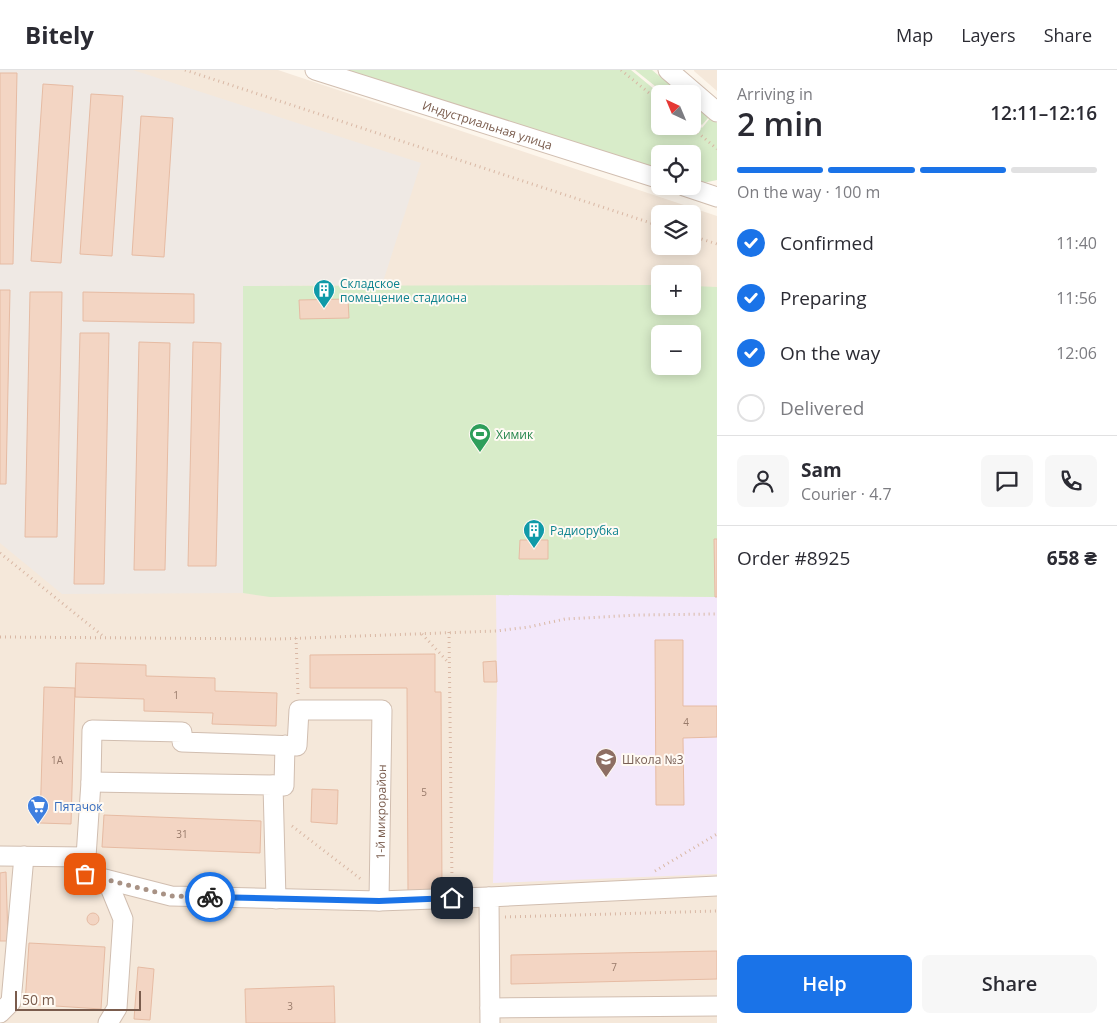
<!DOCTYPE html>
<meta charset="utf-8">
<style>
body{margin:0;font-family:"Open Sans",sans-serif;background:#f7f7f7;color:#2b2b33;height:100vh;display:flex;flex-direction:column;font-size:19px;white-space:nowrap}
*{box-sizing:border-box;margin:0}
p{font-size:16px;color:#7c7c81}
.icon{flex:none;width:28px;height:28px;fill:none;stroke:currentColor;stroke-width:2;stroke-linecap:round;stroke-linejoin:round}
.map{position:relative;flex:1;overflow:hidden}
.drawer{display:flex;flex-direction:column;background:#fff;width:400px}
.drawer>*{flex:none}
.needle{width:32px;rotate:316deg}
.tools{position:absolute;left:651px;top:15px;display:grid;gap:10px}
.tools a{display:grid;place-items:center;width:50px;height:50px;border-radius:8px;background:#fff;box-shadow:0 2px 12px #0003;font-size:25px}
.scale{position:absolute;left:15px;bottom:12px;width:126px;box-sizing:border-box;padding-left:5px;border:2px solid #7a5c4d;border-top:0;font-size:14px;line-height:18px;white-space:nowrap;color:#7a5c4d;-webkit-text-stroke:4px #fffaf3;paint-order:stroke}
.pin{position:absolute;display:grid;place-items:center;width:42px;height:42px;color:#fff;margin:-21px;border-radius:10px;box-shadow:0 2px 8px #0006}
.courier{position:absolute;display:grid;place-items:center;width:50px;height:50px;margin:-25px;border:4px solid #1a73e8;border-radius:50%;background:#fff;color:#222;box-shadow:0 1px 6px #0007}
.headline em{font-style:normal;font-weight:600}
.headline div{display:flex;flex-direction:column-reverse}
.headline{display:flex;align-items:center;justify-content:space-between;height:85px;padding:0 20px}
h1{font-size:32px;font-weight:600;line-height:38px}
.bar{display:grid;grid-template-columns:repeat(4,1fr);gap:8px 5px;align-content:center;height:60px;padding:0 20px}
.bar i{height:6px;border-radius:4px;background:#e1e1e2}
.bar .selected{background:#1a73e8}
.bar p{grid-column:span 4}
.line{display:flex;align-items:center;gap:12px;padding:0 20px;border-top:1px solid #e1e1e2}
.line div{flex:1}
.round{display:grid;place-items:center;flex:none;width:52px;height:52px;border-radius:8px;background:#f7f7f7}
ol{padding:0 20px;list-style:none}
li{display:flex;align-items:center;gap:15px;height:55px}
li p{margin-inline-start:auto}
li .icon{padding:5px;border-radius:50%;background:#1a73e8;color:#fff;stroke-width:4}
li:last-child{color:#7c7c81}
li i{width:28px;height:28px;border:2px solid #e1e1e2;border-radius:50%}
.button{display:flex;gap:10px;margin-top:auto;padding:10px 20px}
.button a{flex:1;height:58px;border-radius:8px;background:#1a73e8;color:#fff;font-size:20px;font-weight:600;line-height:58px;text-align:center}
.button a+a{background:#f7f7f7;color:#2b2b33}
header{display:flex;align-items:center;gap:30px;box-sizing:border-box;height:70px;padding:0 25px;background:#fff;border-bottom:1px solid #e1e1e2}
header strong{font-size:24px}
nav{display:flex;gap:28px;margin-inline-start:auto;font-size:18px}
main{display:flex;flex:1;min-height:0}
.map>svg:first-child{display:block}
.residential{fill:#f5e8da;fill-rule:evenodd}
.industrial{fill:#efe9e4}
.education{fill:#f3e8fa}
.green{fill:#d8ecc9;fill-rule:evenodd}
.building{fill:#f3d5c3;stroke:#e6bba3}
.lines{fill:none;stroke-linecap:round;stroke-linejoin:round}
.minor-casing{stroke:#d1beb0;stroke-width:21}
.path{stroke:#d9b8a5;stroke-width:3;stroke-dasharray:1 4;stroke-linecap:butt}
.minor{stroke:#fff;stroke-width:19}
.done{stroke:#a89285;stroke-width:5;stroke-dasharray:0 9}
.route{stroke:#1a73e8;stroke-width:6}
.labels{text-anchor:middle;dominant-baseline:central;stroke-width:4;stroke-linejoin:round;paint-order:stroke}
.number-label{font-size:10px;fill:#987a6a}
.street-label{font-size:12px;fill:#7a5c4d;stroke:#fffaf3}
.culture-label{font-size:12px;fill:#0d838f;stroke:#fffaf3;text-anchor:start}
.leisure-label{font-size:12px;fill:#27864d;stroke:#fffaf3;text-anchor:start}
.education-label{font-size:12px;fill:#785e54;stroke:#fffaf3;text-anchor:start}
.shop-label{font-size:12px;fill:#366cbe;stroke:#fffaf3;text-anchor:start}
</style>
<header>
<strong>Bitely</strong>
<nav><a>Map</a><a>Layers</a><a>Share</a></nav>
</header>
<main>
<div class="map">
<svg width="717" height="953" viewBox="0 0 717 953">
<rect width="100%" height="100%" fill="#fdf6ec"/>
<path class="residential" d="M0,0H278L717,146V953H0ZM660,144H692V176H660ZM660,204H692V236H660ZM660,264H692V296H660Z
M694,0H717V21L694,1Z"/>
<path class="industrial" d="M0,0H133L421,93L382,215L243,216V523L62,524L0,473Z"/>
<path class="education" d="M496,525L717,527V804L493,813L497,612Z"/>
<path class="green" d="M336,0H631L660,24V56H692L693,50L702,58L710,48L717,53V110L698,114L693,113L692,84H660V105Z
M635,0H652L681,24H665Z
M692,33L709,47L702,55L693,47Z
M660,215V236H692L693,216L717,217V469L714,470L715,527L496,525L270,527L243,523V216ZM660,264H692V296H660Z"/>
<path class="building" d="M0,3H17L13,194H0Z
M43,14L73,16L61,193L31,191Z
M91,24L123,26L112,186L80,184Z
M141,46L173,48L164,187L132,185Z
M0,220H10L6,414H0Z
M30,222H62L57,467H25Z
M83,222L194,224V253L83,251Z
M348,229L349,248L300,249L299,230Z
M80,263H109L104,514H74Z
M139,272L170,273L165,500H134Z
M193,272L221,273L216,496H188Z
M714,469H717V527H715Z
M520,470H548V489H519Z
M655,570H683V636H717V667L683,668L684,735H656Z
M435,584V622H441L442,822H408L407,618H310V585Z
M496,591L497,612H484L483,592Z
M76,593L146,595V606L215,608V621L277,623L276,656L212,654L213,643L144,641V629L75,627Z
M44,617L75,618L71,754L40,753Z
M312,719L338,720L337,754L311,752Z
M104,745L261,751L260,783L102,777Z
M6,802L8,871H0V803Z
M87 849a6 6 0 1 1 12 0a6 6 0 1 1-12 0Z
M29,873L105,877L101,939L25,934Z
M717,881V909L511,914V885Z
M138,897L154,899L150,950L134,949Z
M334,916L335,953H246L245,919Z"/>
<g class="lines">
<g class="minor-casing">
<g id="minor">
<path id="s1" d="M315,0L660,109"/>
<path d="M668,0L717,42"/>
<path d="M684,116L717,127"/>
<path d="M91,712L273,715L276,829"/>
<path d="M273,715L284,716L285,675"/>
<path id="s2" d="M0,786L86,787L85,804L171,826L379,831L382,640H299L297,676L182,672V662L92,660L91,712L86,787"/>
<path d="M107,810L123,849L117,938L108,953"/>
<path d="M379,831L489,827"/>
<path d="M490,938L717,936"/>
<path d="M0,943L11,932L24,786"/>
<path d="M490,953L489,827L717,816"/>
</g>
</g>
<path class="path" d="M185,0L660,156
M621,0L660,32
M690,56L717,79
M692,166L717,174
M0,483L103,566
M449,562L452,812
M422,564L448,592
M0,567L277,569L496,561L529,557L565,549L639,545L717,544
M296,568L298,624
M292,756L362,810
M655,801L717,764
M505,847L717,841"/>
<use href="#minor" class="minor"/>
</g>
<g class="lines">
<path class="done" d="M85,804L171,826L210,827"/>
<path class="route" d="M210,827L379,831L452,828"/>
</g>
<defs>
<g id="building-pin" transform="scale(1.125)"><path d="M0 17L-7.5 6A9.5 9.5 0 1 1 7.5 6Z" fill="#0f9aa8" stroke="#fffaf3"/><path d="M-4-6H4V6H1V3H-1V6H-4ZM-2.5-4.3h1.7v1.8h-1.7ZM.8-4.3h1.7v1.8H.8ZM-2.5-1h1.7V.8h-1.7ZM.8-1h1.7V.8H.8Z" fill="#fff"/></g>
<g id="stadium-pin" transform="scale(1.125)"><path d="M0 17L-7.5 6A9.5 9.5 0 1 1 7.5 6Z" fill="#2e9e5b" stroke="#fffaf3"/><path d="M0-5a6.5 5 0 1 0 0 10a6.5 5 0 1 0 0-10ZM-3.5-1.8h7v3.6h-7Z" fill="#fff"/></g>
<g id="school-pin" transform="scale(1.125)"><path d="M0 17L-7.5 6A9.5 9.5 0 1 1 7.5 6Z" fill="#8d6e63" stroke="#fffaf3"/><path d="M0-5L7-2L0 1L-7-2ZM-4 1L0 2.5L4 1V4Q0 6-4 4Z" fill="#fff"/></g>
<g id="supermarket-pin" transform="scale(1.125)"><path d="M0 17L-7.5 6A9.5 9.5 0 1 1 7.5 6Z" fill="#3f7fe0" stroke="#fffaf3"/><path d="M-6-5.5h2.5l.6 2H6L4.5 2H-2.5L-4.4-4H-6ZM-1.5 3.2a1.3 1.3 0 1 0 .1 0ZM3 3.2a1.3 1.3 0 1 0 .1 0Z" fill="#fff"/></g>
</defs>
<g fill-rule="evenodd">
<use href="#building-pin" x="324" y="220"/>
<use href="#stadium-pin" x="480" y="364"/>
<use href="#building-pin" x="534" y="460"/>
<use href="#school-pin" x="606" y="689"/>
<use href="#supermarket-pin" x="38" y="736"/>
</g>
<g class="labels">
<g class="number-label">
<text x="176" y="625">1</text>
<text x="686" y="652">4</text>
<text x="57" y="690">1А</text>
<text x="424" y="722">5</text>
<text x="182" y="764">31</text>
<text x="614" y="897">7</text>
<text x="290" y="936">3</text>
</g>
<g class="street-label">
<text stroke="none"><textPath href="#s1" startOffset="181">Индустриальная улица</textPath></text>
<text stroke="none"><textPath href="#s2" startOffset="489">1-й микрорайон</textPath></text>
</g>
<g class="culture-label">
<text x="340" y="213">Складское<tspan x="340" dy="14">помещение стадиона</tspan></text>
<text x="550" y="460">Радиорубка</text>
</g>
<g class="leisure-label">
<text x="496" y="364">Химик</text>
</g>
<g class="education-label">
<text x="622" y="689">Школа №3</text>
</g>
<g class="shop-label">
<text x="54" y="736">Пятачок</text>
</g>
</g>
</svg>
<div class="tools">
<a><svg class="needle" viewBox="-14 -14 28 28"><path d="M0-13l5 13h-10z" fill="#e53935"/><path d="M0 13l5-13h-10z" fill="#7c7c81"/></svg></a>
<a><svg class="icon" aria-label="locate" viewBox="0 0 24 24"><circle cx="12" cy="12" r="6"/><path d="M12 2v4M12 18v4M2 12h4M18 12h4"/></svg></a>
<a><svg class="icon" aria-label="layers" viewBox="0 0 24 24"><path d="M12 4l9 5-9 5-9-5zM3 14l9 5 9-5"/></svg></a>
<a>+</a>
<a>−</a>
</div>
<div class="scale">50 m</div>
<div class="pin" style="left:85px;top:804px;background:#ea580c"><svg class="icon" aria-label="bag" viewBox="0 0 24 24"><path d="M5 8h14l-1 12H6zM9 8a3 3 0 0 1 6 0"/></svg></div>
<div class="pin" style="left:452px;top:828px;background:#1f2937"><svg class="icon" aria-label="home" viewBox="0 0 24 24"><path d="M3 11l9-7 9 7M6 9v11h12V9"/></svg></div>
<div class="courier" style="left:210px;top:827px"><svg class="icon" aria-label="bike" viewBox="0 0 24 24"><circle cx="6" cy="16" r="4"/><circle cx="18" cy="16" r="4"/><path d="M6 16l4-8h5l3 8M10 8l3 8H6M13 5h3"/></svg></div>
</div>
<section class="drawer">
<div class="headline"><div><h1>2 min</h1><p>Arriving in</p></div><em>12:11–12:16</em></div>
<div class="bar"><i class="selected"></i><i class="selected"></i><i class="selected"></i><i></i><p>On the way · 100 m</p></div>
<ol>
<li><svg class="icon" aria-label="check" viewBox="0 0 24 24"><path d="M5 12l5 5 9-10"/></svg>Confirmed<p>11:40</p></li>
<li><svg class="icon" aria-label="check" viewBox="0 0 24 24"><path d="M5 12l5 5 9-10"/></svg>Preparing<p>11:56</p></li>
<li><svg class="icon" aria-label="check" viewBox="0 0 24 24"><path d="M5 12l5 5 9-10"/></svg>On the way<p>12:06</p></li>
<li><i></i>Delivered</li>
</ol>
<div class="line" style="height:90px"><a class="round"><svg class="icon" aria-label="person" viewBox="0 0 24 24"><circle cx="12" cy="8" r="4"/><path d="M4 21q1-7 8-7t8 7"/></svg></a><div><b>Sam</b><p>Courier · 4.7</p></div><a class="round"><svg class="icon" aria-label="chat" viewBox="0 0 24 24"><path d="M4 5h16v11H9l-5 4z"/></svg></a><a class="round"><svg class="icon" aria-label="phone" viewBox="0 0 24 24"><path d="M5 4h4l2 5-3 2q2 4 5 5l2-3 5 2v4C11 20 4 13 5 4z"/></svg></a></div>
<div class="line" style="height:65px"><div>Order #8925</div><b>658 ₴</b></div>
<div class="button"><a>Help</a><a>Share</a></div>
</section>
</main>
